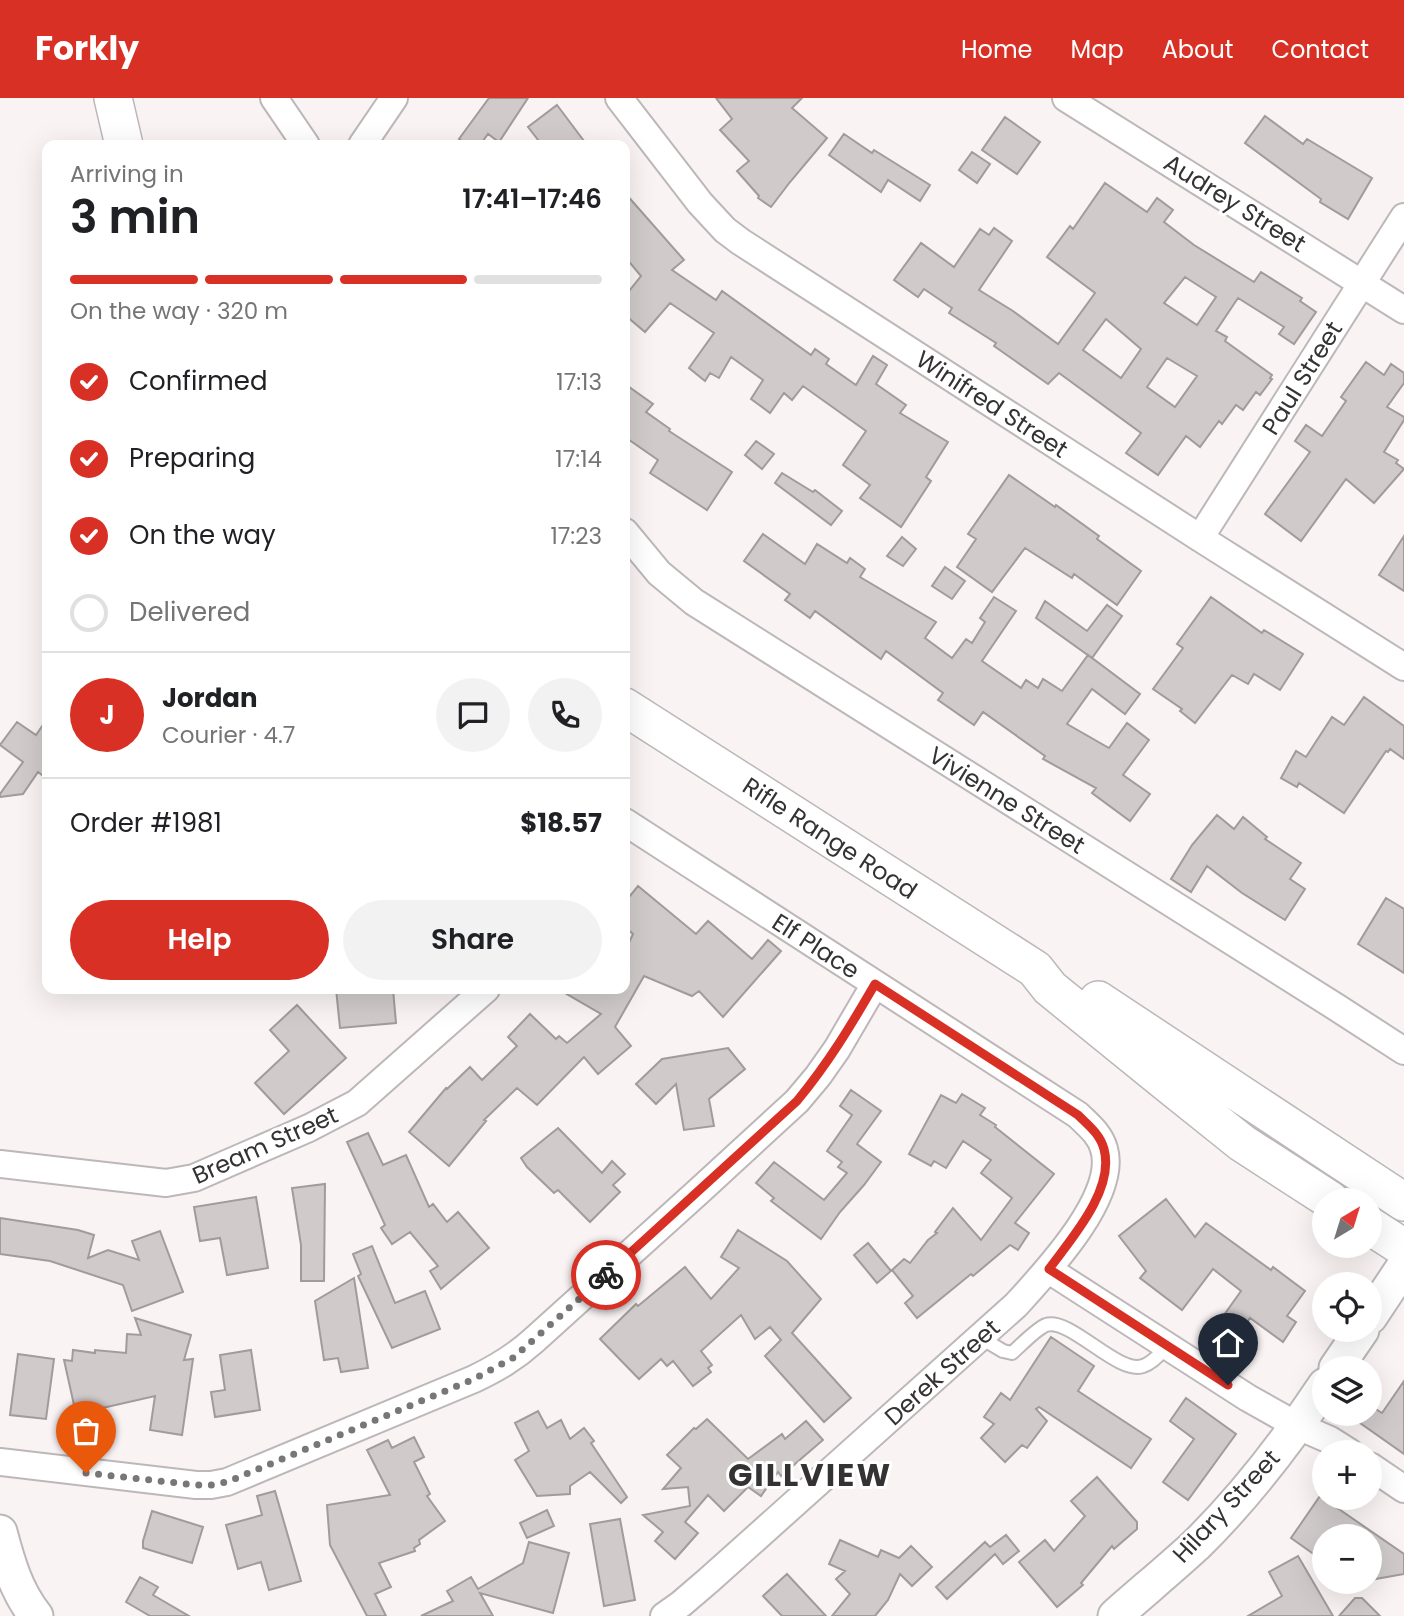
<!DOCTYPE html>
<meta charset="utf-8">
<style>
body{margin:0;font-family:Poppins,sans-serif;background:#f2f2f2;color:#202124;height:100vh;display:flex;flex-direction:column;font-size:26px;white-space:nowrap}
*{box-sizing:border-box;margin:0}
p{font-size:23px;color:#757577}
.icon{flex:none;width:38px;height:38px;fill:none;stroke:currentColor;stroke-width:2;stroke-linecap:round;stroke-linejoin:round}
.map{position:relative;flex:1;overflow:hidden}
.panel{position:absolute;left:42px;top:42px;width:588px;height:854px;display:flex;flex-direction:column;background:#fff;border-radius:14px;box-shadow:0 7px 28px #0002}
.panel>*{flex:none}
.needle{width:46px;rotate:38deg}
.fabs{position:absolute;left:1312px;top:1090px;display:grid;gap:14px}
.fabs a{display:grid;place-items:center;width:70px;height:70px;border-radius:50%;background:#fff;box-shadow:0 7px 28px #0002;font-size:35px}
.pin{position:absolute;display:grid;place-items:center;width:60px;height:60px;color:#fff;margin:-72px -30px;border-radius:50% 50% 50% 0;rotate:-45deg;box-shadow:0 0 7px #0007}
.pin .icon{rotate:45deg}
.courier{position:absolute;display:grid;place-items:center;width:70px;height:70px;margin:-35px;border:5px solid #d93025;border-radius:50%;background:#fff;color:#222;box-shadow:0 2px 9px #0007}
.summary em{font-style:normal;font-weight:600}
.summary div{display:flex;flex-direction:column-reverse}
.summary{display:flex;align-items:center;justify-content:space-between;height:119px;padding:0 28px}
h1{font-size:46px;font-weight:600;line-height:52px}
.bar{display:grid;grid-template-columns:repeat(4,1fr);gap:10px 7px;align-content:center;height:84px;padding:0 28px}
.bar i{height:9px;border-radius:5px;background:#e0e0e0}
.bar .selected{background:#d93025}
.bar p{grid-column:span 4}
.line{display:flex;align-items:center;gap:18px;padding:0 28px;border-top:2px solid #e0e0e0}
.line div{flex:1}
.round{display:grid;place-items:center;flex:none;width:74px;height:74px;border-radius:37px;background:#f2f2f2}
ol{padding:0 28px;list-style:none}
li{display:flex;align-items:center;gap:21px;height:77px}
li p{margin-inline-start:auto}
li .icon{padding:7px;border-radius:50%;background:#d93025;color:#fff;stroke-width:4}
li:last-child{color:#757577}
li i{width:38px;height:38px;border:4px solid #e0e0e0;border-radius:50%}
.cta{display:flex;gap:14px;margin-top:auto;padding:14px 28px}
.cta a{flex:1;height:80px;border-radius:42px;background:#d93025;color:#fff;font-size:28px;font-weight:600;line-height:80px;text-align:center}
.cta a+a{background:#f2f2f2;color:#202124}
header{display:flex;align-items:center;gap:42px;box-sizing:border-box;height:98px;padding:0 35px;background:#d93025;color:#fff}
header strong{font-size:33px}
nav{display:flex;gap:38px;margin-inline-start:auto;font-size:24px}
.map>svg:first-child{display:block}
.building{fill:#d0cacb;stroke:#a19b9c;stroke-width:2;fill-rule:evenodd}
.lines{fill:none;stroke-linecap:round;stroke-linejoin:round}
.service-casing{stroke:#bdb7b9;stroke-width:16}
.minor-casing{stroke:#bdb7b9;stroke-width:30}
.tertiary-casing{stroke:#bdb7b9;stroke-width:37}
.secondary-casing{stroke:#bdb7b9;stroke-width:40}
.service{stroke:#fff;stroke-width:12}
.minor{stroke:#fff;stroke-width:26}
.tertiary{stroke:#fff;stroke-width:33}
.secondary{stroke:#fff;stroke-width:37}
.done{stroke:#797676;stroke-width:7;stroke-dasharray:0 12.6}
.route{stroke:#d93025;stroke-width:9}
.labels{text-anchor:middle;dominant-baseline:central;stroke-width:6;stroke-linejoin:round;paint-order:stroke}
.street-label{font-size:24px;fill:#343232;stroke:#fff}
.district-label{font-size:32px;font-weight:bold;letter-spacing:2px;fill:#343232;stroke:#fff}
</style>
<header>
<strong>Forkly</strong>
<nav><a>Home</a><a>Map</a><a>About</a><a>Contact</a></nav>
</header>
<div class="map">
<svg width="1404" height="1518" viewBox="0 0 1404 1518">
<rect width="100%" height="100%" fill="#f9f3f4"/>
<path class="building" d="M489,0H528L499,44L488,36L480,47H468L459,41Z
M716,0H802L792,10L827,40L790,84L771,109L758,100L759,98L737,73L749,63L720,32L732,21Z
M557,7L587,47H542L528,29Z
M1265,18L1303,46L1307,41L1372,80L1348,121L1320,104L1321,101L1245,45Z
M1005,19L1040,44L1017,76L982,52Z
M844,36L872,55L874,52L930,87L920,103L888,82L881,94L829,57Z
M972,54L990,66L977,85L959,72Z
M1105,85L1147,114L1157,100L1173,112L1164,124L1194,147L1254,184L1261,174L1302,200L1300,203L1316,214L1294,246L1279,236L1284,229L1238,200L1216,233L1227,239L1225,243L1272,277L1270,280L1272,281L1260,297L1256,294L1243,312L1236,307L1222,326L1219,323L1200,349L1186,338L1158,377L1126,355L1141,335L1059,275L1048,286L994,248L996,245L949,215L952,210L924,191L918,199L894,182L921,145L954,169L980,131L989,137L994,130L1012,143L979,192L1013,213L1058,246L1095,195L1047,159L1070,128L1073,131ZM1185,179L1216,199L1197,227L1164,205ZM1106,221L1141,251L1121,280L1083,252ZM1167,260L1197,278L1175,309L1147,289Z
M625,95L684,162L672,172L716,202L722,193L811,257L815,251L829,261L826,266L856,287L873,258L887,267L876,286L906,307L900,315L948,344L926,379L931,383L901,429L860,400L870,387L843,367L866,333L803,288L792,302L784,295L770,315L751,301L763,282L731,259L719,280L710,275L705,283L689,270L714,235L670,205L645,234L625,217V198L641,178L625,159Z
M1366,264L1384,277L1391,266L1404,275V285L1387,309L1404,319V322L1384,354L1398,362L1396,365L1404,371L1374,405L1346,381L1301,443L1265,416L1310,354L1295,343L1306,327L1322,338L1346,303L1341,299Z
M625,286L653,306L646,314L670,331L669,333L732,374L707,412L650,375L658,362L625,339Z
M756,343L774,356L762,371L745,357Z
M782,375L813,394L815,392L842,413L831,427L775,385Z
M1009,377L1055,409L1056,407L1099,438L1097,441L1141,473L1117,507L1074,476L1072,480L1025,450L992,494L957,469L976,441L968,436Z
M763,436L805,466L817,446L847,465L850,460L865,471L860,479L936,524L925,540L952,560L966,541L972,545L985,524L980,520L994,499L1016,513L982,563L1021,590L1026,582L1038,590L1043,581L1062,593L1088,557L1140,596L1125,616L1092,591L1067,626L1109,650L1127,625L1149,642L1123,677L1150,696L1130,723L1092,695L1096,690L1043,661L1045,658L983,614L974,627L938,602L943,595L886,553L881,561L815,513L810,520L785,502L790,496L744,463Z
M1404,438V493L1379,477Z
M902,439L916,451L903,468L887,458Z
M945,469L965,483L952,501L932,488Z
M1211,499L1262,535L1264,532L1303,556L1280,592L1254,576L1248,586L1232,577L1195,625L1180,613L1182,611L1153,591L1183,550L1177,546Z
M1045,503L1087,533L1107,507L1122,518L1092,560L1036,520Z
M1364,599L1404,628V661L1390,651L1388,654L1386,653L1344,715L1299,685L1297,689L1281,680L1296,653L1306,659L1332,619L1344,627Z
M47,621V681L38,674L23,696L0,699V696L23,664L0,647L17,624L36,637Z
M1217,717L1234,731L1243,719L1267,739L1265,741L1301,765L1290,781L1305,791L1285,822L1242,795L1207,768L1191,794L1171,781L1192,747Z
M638,788L696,836L708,823L752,861L768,842L781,853L723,919L699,893L692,898L644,878L615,929L631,948L598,976L584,959L537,1007L517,990L484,1022L486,1023L449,1068L409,1034L446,990L447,991L470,969L482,982L517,948L508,939L530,916L556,941L559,938L567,945L601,916L558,891H625V853L633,836L625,829V804Z
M1386,800L1404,811V875L1358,846Z
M336,891H393L396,925L340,930Z
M297,907L346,960L284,1016L255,985L289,953L270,932Z
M728,950L745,971L709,1001L714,1028L684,1032L676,986L656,1006L636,986L662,961Z
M851,992L881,1013L857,1046L881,1064L864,1087L840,1114L821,1141L771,1103L774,1100L756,1085L774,1064L824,1102L847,1075L838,1069L842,1064L827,1053L852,1017L840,1008Z
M962,996L985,1010L980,1017L996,1027L995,1029L1054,1076L1015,1125L1029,1135L1018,1152L1010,1147L973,1178L971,1176L917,1220L905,1205L913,1198L892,1172L904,1161L910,1165L928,1142L937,1135L935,1134L953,1110L981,1142L1012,1100L981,1075L991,1062L963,1043L946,1070L934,1063L931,1068L909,1056L941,997L956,1005Z
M558,1030L602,1075L612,1063L625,1076L613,1087L620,1094L590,1124L558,1092L554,1095L527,1069L521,1060Z
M368,1035L383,1067L406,1057L429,1109L433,1106L447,1124L458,1114L489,1150L441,1191L430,1173L438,1168L410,1134L392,1146L381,1130L385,1127L347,1044Z
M325,1086L324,1183H301V1147L292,1090Z
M256,1099L268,1170L227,1177L220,1140L200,1143L194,1109Z
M1166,1101L1195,1139L1206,1125L1271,1172L1273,1169L1305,1193L1287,1218L1296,1224L1283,1244L1250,1220L1233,1244L1214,1231L1241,1193L1213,1171L1182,1212L1140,1180L1146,1173L1119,1138Z
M0,1120L78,1132L94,1137L88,1160L108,1152L139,1162L132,1143L160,1133L183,1194L132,1213L123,1187L50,1163L0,1156Z
M738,1132L787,1163L821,1201L792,1235L851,1300L824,1324L765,1258L781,1242L770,1229L755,1241L741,1217L701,1253L712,1267L708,1270L711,1274L693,1288L673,1263L667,1268L661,1261L639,1281L600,1241L636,1206L638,1208L685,1169L711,1201L739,1170L721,1159Z
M868,1145L891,1173L877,1185L854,1157Z
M372,1148L395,1205L425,1193L440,1231L392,1250L358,1178L361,1176L353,1156Z
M354,1180L368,1270L341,1274L338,1260L324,1262L315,1203Z
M135,1220L191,1237L184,1262L193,1261L182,1337L150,1332L155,1298L76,1316L64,1262L72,1263L73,1252L95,1255V1252L126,1255L127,1236L141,1237Z
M1051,1239L1094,1268L1078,1293L1151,1341L1131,1370L1039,1309L1036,1311L1047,1323L1027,1350L1022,1347L1005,1364L981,1340L994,1326L984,1319L1001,1295L1010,1302Z
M251,1252L260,1312L215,1319L211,1294L225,1292L220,1257Z
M18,1256L54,1261L46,1321L10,1317Z
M1404,1283V1356L1360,1325L1366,1316H1370L1371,1308L1382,1315Z
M1186,1300L1236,1336L1188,1402L1163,1384L1194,1341L1170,1323Z
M538,1313L547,1330L561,1322L570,1341L584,1330L594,1343L591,1345L627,1399L621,1405L590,1374L570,1388V1396L537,1398L515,1362L529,1353L515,1325Z
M707,1321L748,1361L782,1336L785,1341L806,1323L823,1342L781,1378L778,1374L761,1398L748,1389L724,1413L708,1397L685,1424L698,1435L675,1461L655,1443L663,1434L643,1417L690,1408L688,1389L663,1391L681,1370L667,1357L694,1330L696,1331Z
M414,1339L424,1359L414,1364L430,1396L427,1398L445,1423L419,1442L420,1446L414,1450L415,1453L379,1465L391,1489L375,1496L386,1518H367L330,1447L327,1407L390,1397L367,1352L388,1342L392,1350Z
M1097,1379L1137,1424V1431L1114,1451L1112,1448L1081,1485L1083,1487L1057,1509L1019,1464L1045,1442L1054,1453L1085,1418L1071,1403Z
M275,1393L301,1483L269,1492L261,1464L238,1471L226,1427L262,1417L257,1398Z
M1320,1398L1404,1456V1476L1370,1482V1438H1325V1464L1291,1440Z
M547,1412L554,1428L527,1440L520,1425Z
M152,1413L203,1429L192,1465L143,1450V1443Z
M620,1421L635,1502L604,1508L590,1426Z
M1006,1437L1019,1453L1003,1466L995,1456L947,1501L936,1489L985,1444L990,1449Z
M840,1442L878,1459L881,1452L899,1460L911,1448L932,1469L912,1488L900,1476L888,1502L875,1518H832L850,1496L836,1481L845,1473L829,1466Z
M529,1444L569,1455L553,1515L480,1495L493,1518H421L453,1503L447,1493L471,1479L478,1491L523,1465Z
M1298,1458L1333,1518H1248L1282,1498L1269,1474Z
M787,1476L826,1518H782L763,1498Z
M140,1479L158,1489L153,1497L189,1518H150L126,1504Z
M1355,1500H1362L1380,1518H1339Z"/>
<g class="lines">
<g class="service-casing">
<path id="service" d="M981,1240L1003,1253L1012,1255C1020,1248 1036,1231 1046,1227C1070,1219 1118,1277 1143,1268C1153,1265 1160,1255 1168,1248"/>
</g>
<g class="minor-casing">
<path id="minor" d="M274,0L306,47
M619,0L700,105L725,132L741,144L1200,440L1404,569
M1066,0L1404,212
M362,47L394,0
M625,434L659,475L694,504L1336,909L1404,953
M1200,440L1404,119
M625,724L1078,1017C1088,1027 1100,1036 1104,1051C1118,1098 1046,1174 1016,1207L709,1482L681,1506L664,1518
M0,1066L166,1085L194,1080L309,1030L357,1005L486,891
M1049,1172L1248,1300L1298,1328L1330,1342L1349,1354
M0,1364L196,1387H211L227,1384L474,1281C497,1270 514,1260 533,1243L698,1094L797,1003L818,978L837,951L875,886
M1370,1368L1404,1391"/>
</g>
<g class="tertiary-casing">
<path id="tertiary" d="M1370,1219L1404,1168
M1336,1270L1362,1232
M0,1434C8,1464 16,1493 36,1518
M1115,1518C1142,1494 1170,1471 1196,1447C1245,1399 1287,1344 1325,1287"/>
</g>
<g class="secondary-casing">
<path id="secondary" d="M113,0L124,47
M625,609L1035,871L1050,890L1167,985L1242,1045L1330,1102
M1098,902L1404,1104
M1370,1128L1404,1150"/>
</g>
<use href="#service" class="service"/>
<use href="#minor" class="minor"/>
<use href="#tertiary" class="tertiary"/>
<use href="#secondary" class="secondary"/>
</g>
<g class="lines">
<path class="done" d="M86,1375L196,1387H211L227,1384L474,1281L513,1260L606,1177"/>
<path class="route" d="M606,1177L797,1003C829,964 850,929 875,886L1078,1017C1088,1027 1100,1036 1104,1051C1115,1092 1071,1141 1049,1171L1228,1287"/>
</g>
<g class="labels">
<g class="street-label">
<text transform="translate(1235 105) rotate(32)">Audrey Street</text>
<text transform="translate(1302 280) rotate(-58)">Paul Street</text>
<text transform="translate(992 306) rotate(33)">Winifred Street</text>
<text transform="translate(1007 702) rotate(32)">Vivienne Street</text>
<text transform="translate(830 740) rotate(33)">Rifle Range Road</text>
<text transform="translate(816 848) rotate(33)">Elf Place</text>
<text transform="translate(265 1047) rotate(-24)">Bream Street</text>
<text transform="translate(942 1274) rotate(-42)">Derek Street</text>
<text transform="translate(1226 1408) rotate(-47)">Hilary Street</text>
</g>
<g class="district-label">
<text x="810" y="1376">GILLVIEW</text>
</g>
</g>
</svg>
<div class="fabs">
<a><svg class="needle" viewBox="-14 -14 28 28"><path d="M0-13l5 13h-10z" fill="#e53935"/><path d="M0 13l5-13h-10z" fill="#757577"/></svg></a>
<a><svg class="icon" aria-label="locate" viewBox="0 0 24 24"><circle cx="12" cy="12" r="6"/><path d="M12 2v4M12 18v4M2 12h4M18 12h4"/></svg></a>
<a><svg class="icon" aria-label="layers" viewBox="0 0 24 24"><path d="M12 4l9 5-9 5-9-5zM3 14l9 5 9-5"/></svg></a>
<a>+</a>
<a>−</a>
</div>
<div class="pin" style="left:86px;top:1375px;background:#ea580c"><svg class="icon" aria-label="bag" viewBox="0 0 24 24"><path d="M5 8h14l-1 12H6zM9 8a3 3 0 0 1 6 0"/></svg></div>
<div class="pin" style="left:1228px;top:1287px;background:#1f2937"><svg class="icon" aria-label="home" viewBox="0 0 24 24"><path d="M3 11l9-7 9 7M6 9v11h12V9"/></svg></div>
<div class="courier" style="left:606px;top:1177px"><svg class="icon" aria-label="bike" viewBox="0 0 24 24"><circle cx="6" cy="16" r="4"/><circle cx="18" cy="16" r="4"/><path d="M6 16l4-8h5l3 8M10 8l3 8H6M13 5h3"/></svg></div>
<section class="panel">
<div class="summary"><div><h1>3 min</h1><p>Arriving in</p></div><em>17:41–17:46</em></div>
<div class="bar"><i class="selected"></i><i class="selected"></i><i class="selected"></i><i></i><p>On the way · 320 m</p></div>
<ol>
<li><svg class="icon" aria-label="check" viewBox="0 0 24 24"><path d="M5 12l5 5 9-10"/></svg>Confirmed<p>17:13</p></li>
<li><svg class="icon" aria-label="check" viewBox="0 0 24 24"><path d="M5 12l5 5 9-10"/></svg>Preparing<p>17:14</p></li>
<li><svg class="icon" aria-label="check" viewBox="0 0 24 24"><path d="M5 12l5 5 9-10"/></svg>On the way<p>17:23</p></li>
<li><i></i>Delivered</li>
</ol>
<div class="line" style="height:126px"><b class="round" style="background:#d93025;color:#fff">J</b><div><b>Jordan</b><p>Courier · 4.7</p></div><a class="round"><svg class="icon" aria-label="chat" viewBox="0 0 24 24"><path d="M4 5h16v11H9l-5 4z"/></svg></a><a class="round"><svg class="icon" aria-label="phone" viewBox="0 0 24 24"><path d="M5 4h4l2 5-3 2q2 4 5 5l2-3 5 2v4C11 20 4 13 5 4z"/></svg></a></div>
<div class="line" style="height:91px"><div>Order #1981</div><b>$18.57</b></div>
<div class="cta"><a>Help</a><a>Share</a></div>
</section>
</div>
